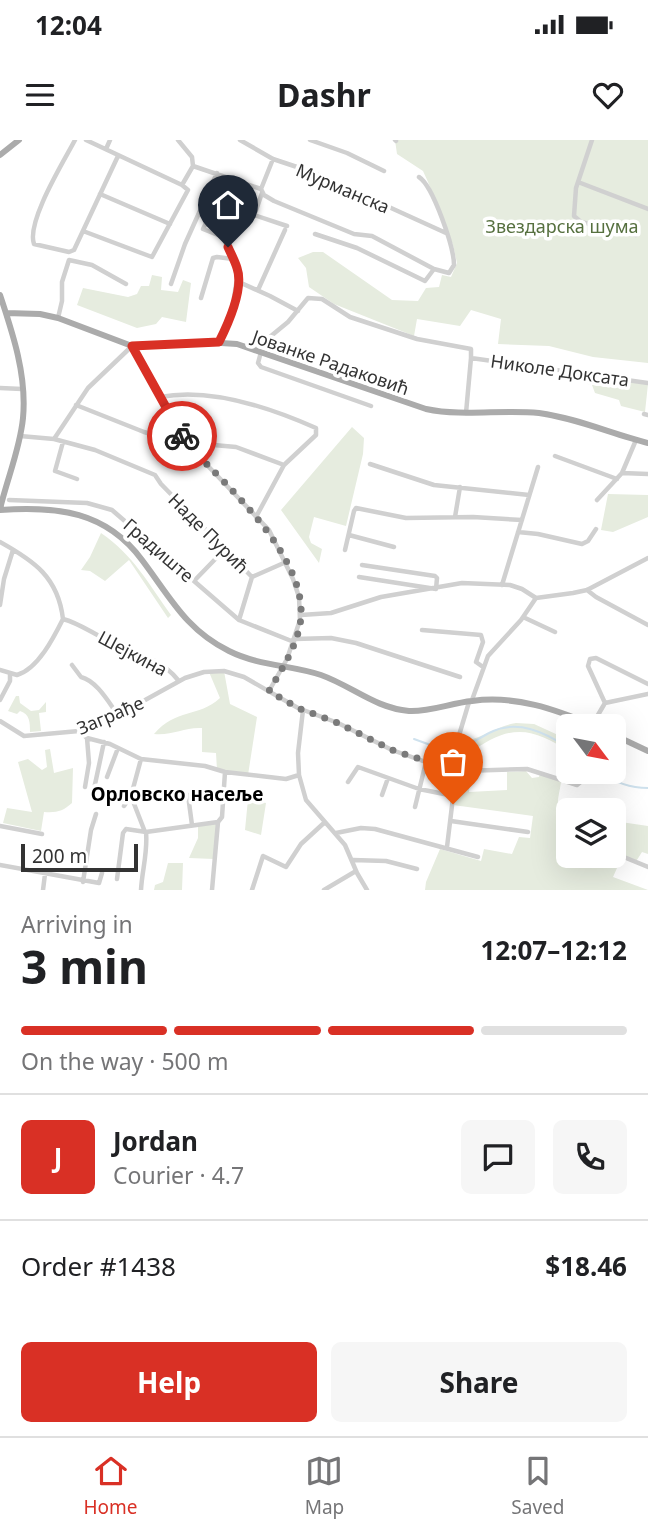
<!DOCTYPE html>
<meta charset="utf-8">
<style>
body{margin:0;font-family:"Noto Sans",sans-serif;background:#f6f6f6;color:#202124;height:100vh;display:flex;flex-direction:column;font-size:26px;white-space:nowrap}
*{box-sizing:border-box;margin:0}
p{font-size:23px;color:#757577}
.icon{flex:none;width:38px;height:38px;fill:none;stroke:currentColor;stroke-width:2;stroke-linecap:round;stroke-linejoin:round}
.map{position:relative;height:750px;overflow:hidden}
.side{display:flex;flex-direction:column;background:#fff;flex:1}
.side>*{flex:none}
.needle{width:46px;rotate:122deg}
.controls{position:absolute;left:556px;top:574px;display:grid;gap:14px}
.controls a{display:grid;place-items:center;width:70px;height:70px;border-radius:10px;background:#fff;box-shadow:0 7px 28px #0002;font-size:35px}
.scale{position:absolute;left:21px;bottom:18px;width:117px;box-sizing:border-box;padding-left:7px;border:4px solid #333;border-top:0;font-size:19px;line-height:24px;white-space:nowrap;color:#333;-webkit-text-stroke:5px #fff;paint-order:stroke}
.pin{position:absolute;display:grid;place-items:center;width:60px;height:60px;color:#fff;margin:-72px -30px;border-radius:50% 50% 50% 0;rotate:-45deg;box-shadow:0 0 7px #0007}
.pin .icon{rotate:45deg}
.courier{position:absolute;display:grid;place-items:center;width:70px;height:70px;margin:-35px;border:5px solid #d93025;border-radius:50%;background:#fff;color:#222;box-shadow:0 2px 9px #0007}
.headline em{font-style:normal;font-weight:700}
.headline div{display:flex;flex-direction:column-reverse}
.headline{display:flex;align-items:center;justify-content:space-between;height:119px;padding:0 21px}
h1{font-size:46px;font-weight:700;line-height:52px}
.bar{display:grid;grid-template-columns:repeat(4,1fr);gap:10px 7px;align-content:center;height:84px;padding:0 21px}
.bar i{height:9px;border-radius:5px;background:#e0e0e0}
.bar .on{background:#d93025}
.bar p{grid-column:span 4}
.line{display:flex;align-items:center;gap:18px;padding:0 21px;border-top:2px solid #e0e0e0}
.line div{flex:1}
.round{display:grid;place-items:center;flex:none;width:74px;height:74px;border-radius:10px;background:#f6f6f6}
.action{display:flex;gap:14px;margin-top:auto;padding:14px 21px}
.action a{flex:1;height:80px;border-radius:10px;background:#d93025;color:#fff;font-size:28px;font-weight:700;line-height:80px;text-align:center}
.action a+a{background:#f6f6f6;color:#202124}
.status{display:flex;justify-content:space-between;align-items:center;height:49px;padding:0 35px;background:#fff;direction:ltr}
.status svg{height:19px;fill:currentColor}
header{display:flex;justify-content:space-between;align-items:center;height:91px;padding:0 21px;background:#fff;font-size:32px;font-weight:700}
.dock{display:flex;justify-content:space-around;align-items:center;height:98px;border-top:2px solid #e0e0e0;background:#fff;font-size:19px;color:#757577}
.dock a{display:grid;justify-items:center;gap:4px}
.dock .on{color:#d93025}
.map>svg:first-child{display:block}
.green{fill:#e6ecdf}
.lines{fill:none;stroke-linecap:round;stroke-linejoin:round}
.stream{stroke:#cfe2ee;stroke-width:2}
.minor{stroke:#d0d0d0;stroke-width:4.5}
.major{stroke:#ababab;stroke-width:6}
.done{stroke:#7a7a7a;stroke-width:7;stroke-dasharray:0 12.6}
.route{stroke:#d93025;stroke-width:9}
.labels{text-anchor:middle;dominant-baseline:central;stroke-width:7;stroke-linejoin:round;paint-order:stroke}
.street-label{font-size:18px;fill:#333;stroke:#fff}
.park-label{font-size:18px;fill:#56703f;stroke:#fff}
.neighbourhood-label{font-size:19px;font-weight:bold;fill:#000;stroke:#fff}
</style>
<div class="status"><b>12:04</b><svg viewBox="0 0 49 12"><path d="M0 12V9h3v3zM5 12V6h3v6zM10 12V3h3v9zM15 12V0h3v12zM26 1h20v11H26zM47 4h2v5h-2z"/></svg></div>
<header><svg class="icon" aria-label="menu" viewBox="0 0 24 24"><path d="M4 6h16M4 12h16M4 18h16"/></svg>Dashr<svg class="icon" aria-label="heart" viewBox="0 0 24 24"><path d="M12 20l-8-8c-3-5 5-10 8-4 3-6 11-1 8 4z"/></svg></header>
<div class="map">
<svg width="648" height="750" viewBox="0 0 648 750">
<rect width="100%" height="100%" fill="#fff"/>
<path class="green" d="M395,0H648V223L593,217L549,206L498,204L501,179L471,170L460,186L417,179L414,196L334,164L309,147L306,128L298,118L313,112H323L392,160L418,161L426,148L439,147L442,135L451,137L457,123L453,105L428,42L423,31L397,14Z
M152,135L162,137L161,150L178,152L183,140L191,143L186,182L162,177L156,184L137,188L77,165L83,148L128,157L137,154L141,146H149Z
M562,230L648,244L645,272L621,266L619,260L595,253L592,245L574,241Z
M352,287L364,298L363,314L346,386L314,377L309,397L311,403L322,409L319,423L281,370Z
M608,354L648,355V377L613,392L601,390Z
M101,393C134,416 148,443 171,475L168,478L129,420L105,441L90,431L81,430L90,417Z
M224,531L230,564L257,577L248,635L217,630L216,613L202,612V588C184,587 172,596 154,594C176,568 198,578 220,558L209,532Z
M16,556H19L20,563L31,571L39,570L46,562V572L39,573L41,591L30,592C30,583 30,574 20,571L17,574L8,571Z
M516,583L534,584L558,595L568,591L569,611C541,594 521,584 490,600C479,606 472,612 460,615L461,601C481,600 495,586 516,583Z
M50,609L54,633L73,628L72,663C63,671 57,673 44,672L41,691L3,683L7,668L32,672L18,622L28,619L42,630L47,627L45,610Z
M454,630H471L469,652L507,650V632L526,631L532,638L539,637L540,634L561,642C559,658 552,671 569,679L563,697L569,699V716H587L617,728L613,737L648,750H425L426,742L440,709L481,721L484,709L512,714L519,697L530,698L533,676L453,665Z
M248,659L266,663L261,695L245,690Z
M614,681L648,686V714L642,712L635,723L617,715L620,712L614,709Z
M218,682L214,719L189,718L198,698V684Z
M168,723H183L182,750H154L155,745L163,742Z"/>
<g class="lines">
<path class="stream" d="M414,599L436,607L454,609
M459,608C471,605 479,598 489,593C517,578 546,593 569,608
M601,632C614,642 631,648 648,648"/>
<path class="minor" d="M75,0C64,21 26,82 34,104L69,112L74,110L118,16
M178,0L192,17L193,26
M240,0L273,19L312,32L446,93
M310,0L347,13L384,31
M395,0L396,1
M592,0L576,48L574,76L581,82L636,95
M106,9L110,0
M193,26L261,49L264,55L274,61L354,94L372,96L434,129L449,133L454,125C454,107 433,46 419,37
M578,42L648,69
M182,45L193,26
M261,49L273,19
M100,54L170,84
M206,59L287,86
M216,63L203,89L223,97L238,132L231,176L219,202
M254,76L262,53
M83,91L152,117L188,50L182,45L86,0
M315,94L357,108L425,141L434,129
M239,142L270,156L298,171
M171,144L185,104L217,33
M258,150L285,90
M201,158L213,118L217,117L233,119
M58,178L62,161V142L69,120L92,125L126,144
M254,210L288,182L308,158L322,159L350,177L417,199L471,209V218L648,243
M261,212L258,223L261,227L371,266
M0,248L22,249
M160,257C210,247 271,268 316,288V295L284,325L256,377
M76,265L144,292L180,302L236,307L284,325
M466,273L471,218
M644,274L648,275
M20,296L54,299L95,310L155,335L161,344L252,437
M54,299L88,248L132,206L186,303L269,390L293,439L299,457L300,480L287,519L269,551
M63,302L55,331L77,339
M555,316L617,339
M370,324L434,345L529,355
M622,333L648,334
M9,360L87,363L112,370L239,480L294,502
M597,360L622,333L636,300
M455,377L460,347
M518,392L538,394L582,404L588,401L596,389
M349,395L394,407
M0,402C34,421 58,437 63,479
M345,410L354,371L356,368L406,378L473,377L522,380
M359,437L436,449L437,438L435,436L362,425
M194,441L225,409
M502,445L538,327
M587,450L596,457L648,485
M0,465L4,439L13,410
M301,475L331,473L381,457L462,443L510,445L522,449L536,458L573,453L587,450L648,418
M523,477L555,492
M63,479C78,483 89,491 103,498C127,510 161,518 178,540
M239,480L252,437L286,422
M422,490L481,495L483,502L476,522L483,527
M295,499L331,498L356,503L460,537
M72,525L81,537C97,541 109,563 118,575
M0,530L17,535C38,529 54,497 63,479
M0,560L10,541V534
M472,560L488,516L521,480L536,458
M605,563L648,554
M303,570L298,613L299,635L306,660L345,705L357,733L367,750
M0,581L24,596L79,591L118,575L185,538L204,532L224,531L244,537L298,568L338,583L392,610L426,622L462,631L527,629L577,645L582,641L586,632
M592,585L605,563L588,526L590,519L596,518L648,544
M79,591L87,598L110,604L141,619L205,626L225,632L286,639L299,635
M107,637L118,608
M348,642L358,627L419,649L449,655
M85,647L89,623L87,598
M94,649L104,602
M188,655L192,685
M382,655L388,638
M131,656L145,692
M124,666L131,656L141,619
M415,667L426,622
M451,681L528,692
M0,686L42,694
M336,693L361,688L375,689L478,717
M447,707L454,649V625L457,602L469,562
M614,713L648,727
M353,720L386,721L417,729
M0,725L99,743L102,733
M117,739L123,693L126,689L146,692L218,682
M83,742L91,690L96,674
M43,750L45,734
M141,750C142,730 148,712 146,692
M212,750L218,682L222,677L225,632
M252,750L263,716L286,727L301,704L325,682
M324,750L356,731"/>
<path class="major" d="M0,15L19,0
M0,155C13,194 27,236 23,278C20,309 7,339 0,369
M6,173L40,174L58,178L132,206L205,202L237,204L426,269C464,277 501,269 539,273C576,278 612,294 648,303
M0,370C57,366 106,371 142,420C170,457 186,490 229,511C259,526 291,525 321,535C352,546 375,568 409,571C430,572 451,563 472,561C515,555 555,569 595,586
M614,595L648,611"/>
</g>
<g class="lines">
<path class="done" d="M182,296L190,307C229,348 305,415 301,477C299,503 282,529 269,551L298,568L338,583L392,610L454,630L453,664"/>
<path class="route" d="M182,296L132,206L219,202C228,184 244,148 237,128C235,121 231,114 228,107"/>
</g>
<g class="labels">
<g class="street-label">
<text transform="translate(343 48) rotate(23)">Мурманска</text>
<text transform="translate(331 222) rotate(19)">Јованке Радаковић</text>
<text transform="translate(560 230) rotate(8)">Николе Доксата</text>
<text transform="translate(209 393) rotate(45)">Наде Пурић</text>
<text transform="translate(159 410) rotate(41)">Градиште</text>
<text transform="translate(133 513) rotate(28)">Шејкина</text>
<text transform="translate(110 575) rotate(-23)">Заграђе</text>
</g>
<g class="park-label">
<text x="562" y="86">Звездарска шума</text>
</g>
<g class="neighbourhood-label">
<text x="177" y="654">Орловско насеље</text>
</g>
</g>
</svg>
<div class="controls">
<a><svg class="needle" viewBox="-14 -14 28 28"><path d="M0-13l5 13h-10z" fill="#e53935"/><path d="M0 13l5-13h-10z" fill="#757577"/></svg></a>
<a><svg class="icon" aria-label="layers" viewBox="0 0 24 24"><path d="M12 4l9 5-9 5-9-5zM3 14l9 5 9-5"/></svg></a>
</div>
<div class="scale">200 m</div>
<div class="pin" style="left:453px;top:664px;background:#ea580c"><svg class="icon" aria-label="bag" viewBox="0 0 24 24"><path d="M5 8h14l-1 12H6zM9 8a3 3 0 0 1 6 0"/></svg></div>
<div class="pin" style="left:228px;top:107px;background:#1f2937"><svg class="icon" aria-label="home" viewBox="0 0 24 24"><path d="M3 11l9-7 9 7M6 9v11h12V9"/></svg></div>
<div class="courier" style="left:182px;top:296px"><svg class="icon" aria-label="bike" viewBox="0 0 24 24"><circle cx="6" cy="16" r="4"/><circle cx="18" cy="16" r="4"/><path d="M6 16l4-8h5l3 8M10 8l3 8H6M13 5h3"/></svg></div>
</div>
<section class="side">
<div class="headline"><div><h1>3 min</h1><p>Arriving in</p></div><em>12:07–12:12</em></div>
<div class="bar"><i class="on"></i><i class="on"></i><i class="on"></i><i></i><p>On the way · 500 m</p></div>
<div class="line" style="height:126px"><b class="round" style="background:#d93025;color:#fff">J</b><div><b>Jordan</b><p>Courier · 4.7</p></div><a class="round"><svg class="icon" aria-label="chat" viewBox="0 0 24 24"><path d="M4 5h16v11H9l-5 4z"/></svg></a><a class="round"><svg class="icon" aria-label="phone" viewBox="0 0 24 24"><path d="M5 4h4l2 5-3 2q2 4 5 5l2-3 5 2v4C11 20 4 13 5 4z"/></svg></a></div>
<div class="line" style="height:91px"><div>Order #1438</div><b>$18.46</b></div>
<div class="action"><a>Help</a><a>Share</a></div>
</section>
<nav class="dock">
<a class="on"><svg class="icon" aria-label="home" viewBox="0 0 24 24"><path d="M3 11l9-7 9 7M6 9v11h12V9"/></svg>Home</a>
<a><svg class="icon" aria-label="map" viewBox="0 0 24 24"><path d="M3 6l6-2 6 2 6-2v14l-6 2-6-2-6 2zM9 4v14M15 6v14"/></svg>Map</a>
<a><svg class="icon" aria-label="saved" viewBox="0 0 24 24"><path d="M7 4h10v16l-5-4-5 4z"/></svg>Saved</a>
</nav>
